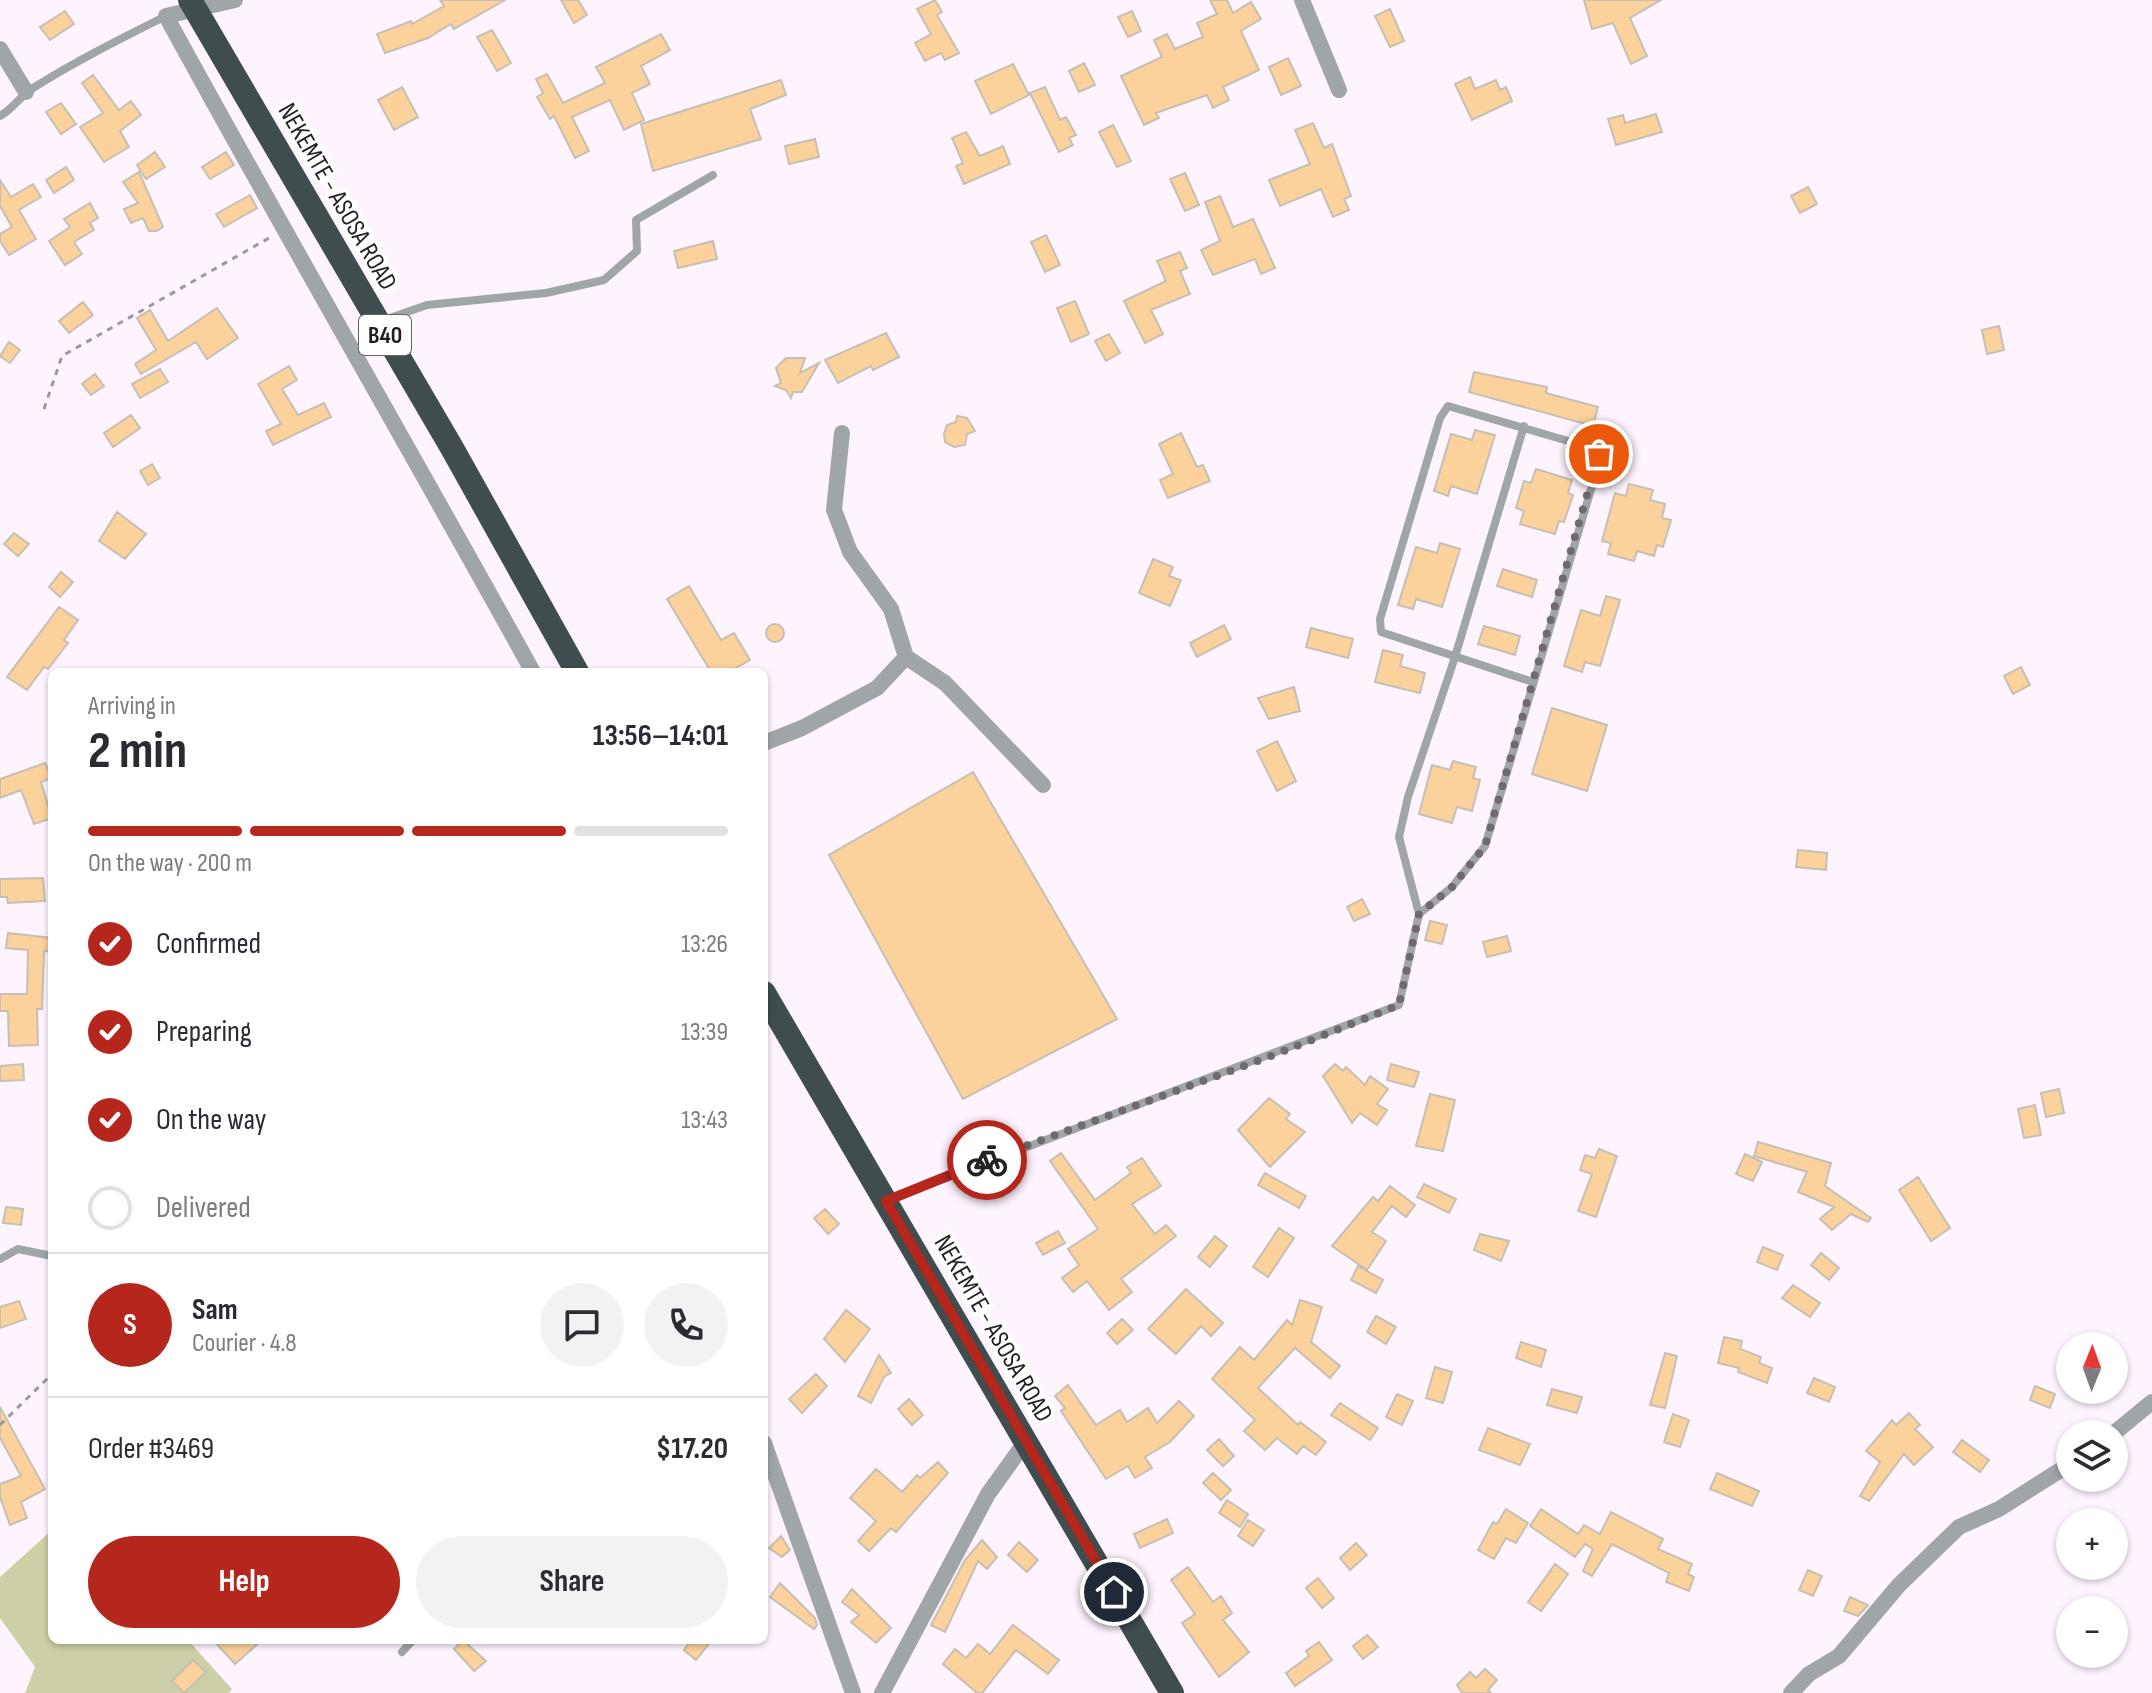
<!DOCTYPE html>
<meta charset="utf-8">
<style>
body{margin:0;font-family:"Sofia Sans Condensed",sans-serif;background:#f2f2f3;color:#2b2b33;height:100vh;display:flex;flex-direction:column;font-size:30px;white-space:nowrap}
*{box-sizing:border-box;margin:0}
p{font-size:26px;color:#7c7c81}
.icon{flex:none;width:44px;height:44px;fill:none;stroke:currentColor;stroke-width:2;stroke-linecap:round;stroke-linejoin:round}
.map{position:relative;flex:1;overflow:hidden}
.details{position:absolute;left:48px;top:668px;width:720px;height:976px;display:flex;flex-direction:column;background:#fff;border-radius:12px;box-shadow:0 2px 6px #0004}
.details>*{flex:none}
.needle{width:52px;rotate:1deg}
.fabs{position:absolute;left:2056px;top:1332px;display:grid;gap:16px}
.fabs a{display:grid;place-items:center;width:72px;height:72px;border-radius:50%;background:#fff;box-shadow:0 2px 6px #0004;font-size:40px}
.pin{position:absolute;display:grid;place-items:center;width:68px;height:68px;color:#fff;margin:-34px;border:4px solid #fff;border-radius:50%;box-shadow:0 2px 8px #0007}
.courier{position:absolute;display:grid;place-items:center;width:80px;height:80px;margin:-40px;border:6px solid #b5261d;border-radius:50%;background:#fff;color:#222;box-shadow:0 2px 10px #0007}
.headline em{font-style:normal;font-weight:700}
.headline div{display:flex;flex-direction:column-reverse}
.headline{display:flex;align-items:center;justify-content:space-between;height:136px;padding:0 40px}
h1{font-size:52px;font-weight:700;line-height:60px}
.bar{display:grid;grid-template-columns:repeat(4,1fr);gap:12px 8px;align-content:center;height:96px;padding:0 40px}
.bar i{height:10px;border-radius:6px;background:#e1e1e2}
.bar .on{background:#b5261d}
.bar p{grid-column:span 4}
.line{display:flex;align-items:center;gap:20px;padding:0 40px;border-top:2px solid #e1e1e2}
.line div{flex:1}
.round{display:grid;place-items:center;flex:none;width:84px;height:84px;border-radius:42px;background:#f2f2f3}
ol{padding:0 40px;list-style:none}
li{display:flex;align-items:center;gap:24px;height:88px}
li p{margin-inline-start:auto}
li .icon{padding:8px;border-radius:50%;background:#b5261d;color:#fff;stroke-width:4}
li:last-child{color:#7c7c81}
li i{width:44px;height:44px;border:4px solid #e1e1e2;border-radius:50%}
.primary-button{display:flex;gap:16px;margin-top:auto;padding:16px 40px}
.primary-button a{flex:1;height:92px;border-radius:48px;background:#b5261d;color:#fff;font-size:32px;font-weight:700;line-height:92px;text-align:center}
.primary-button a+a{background:#f2f2f3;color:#2b2b33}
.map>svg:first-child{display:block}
.green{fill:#cdcfa7}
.building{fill:#fbd29c;stroke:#c7bfb4;stroke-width:2}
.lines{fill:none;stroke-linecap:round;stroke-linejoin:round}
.path{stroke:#9e979f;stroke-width:3;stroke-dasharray:6 6;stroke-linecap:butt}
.lane{stroke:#a0a6a7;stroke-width:8}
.street{stroke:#a0a6a7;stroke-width:16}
.highway{stroke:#3f4d4e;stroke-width:24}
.done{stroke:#6f6a70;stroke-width:8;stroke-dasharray:0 14.4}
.route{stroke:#b5261d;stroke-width:10}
.labels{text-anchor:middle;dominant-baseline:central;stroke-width:8;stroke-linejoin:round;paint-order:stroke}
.shield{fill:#fff;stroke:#646265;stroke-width:2}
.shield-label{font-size:24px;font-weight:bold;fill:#221f23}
.street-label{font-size:26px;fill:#221f23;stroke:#fff}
</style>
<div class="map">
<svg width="2152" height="1693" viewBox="0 0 2152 1693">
<rect width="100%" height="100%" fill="#fef4ff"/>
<path class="green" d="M52,1530V1640H188L232,1689L229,1693H25L35,1667L0,1618V1577Z"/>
<path class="building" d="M440,0H505L454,29L451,24L428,38L385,53L377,34L411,21L412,24L444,6Z
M561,0H578L587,15L574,23Z
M935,0L942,12L937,15L959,53L945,60L941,53L925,61L915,43L931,34L917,9Z
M1210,0H1227L1233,13L1251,2L1261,19L1241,31L1259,70L1223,87L1229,100L1213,108L1207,95L1156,113L1159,118L1144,125L1121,76L1162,57L1154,40L1167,34L1175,49L1203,37L1197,23L1217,14Z
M1584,0H1661L1630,18L1647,56L1631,64L1613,23L1592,29Z
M1390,9L1404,41L1390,47L1375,16Z
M65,11L74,24L50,40L40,27Z
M1132,11L1141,31L1128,37L1118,17Z
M492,30L511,63L497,71L477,37Z
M661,34L670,50L641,66L650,84L632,93L644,120L624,130L610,100L572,117L589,151L575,158L554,116L550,119L537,97L543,93L536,79L547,74L563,103L605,83L596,67Z
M1288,58L1301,86L1281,95L1269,67Z
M1084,63L1095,85L1079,92L1069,71Z
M1013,64L1029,95L991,114L975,81Z
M93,75L119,110L131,101L141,115L120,131L129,147L104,162L80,127L103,113L82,83Z
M1470,77L1475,89L1496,80L1500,90L1506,87L1512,101L1472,120L1455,84Z
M781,80L786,95L750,109L761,139L653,171L641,124Z
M402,87L418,117L394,130L378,100Z
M1045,87L1060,120L1066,117L1076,135L1069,138L1073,145L1059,152L1030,93Z
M61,103L76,124L61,134L46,112Z
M1656,114L1662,132L1616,145L1608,119L1623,115L1625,123Z
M1313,123L1324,148L1332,144L1351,196L1344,199L1349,210L1333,217L1321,189L1280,206L1269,180L1310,164L1295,130Z
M1113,125L1131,161L1117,167L1099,132Z
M966,132L980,156L1003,146L1010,164L964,184L956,166L963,163L952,138Z
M815,139L819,157L789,164L785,146Z
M155,152L165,167L146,179L137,165Z
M226,152L234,165L210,179L202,167Z
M66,167L74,180L54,193L46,180Z
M139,172L163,227L157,231H149L143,218L131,223L124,209L138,203L123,182Z
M1185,173L1199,205L1185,211L1170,179Z
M0,180L11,197L33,184L41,197L19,210L36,239L9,255L0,241V234L12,227L0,206Z
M1808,187L1817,204L1800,213L1791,196Z
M250,195L257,208L224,227L216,214Z
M1220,196L1233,227L1253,219L1275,268L1261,274L1255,259L1213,275L1201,250L1220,241L1205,202Z
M90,203L98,218L90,223L94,230L74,242L82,254L65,265L49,241L70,227L64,219Z
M1046,235L1060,265L1045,272L1031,242Z
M713,241L717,259L678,268L674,251Z
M1180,252L1187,268L1180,271L1190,294L1151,310L1163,334L1145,343L1124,301L1166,281L1157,261Z
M1075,301L1089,334L1071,342L1057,308Z
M83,302L93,315L69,333L59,321Z
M217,308L238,338L207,359L196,342L141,374L135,364L156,350L137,318L150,310L168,341Z
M1999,326L2004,350L1987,354L1982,330Z
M886,333L899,357L873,370L871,366L838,383L825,360Z
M1109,334L1120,353L1106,361L1095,341Z
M9,342L20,350L10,363L0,356Z
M786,358H805L800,373L819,363L802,392H793L791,398L786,390L775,386L781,383L776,368Z
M289,366L297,380L282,389L298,415L324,403L331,417L273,445L266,431L281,424L258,384Z
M160,369L168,382L140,398L132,384Z
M1474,372L1547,387L1546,393L1598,407L1593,426L1469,392Z
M95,374L104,386L91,395L82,384Z
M131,415L140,428L113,447L104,433Z
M957,416L967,418L975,431L967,434L965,445L954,447L945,442L944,434L947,425L956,422Z
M1475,430L1495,435L1477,494L1451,486L1448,496L1434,491L1451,434L1472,440Z
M1181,433L1197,467L1203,465L1210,481L1168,498L1160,480L1173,474L1159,444Z
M152,464L160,478L148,485L140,471Z
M1536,469L1572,480L1568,493L1573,495L1564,522L1559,521L1555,534L1520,524L1524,511L1516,508L1524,481L1531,483Z
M1629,484L1653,490L1650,500L1665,504L1662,518L1671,520L1663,547L1657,545L1654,556L1637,551L1634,561L1608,554L1611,543L1602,541L1615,493L1626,496Z
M117,512L146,534L125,559L99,541Z
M14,533L29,544L18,556L4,544Z
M1440,543L1460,549L1442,607L1416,599L1413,609L1398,605L1416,547L1437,553Z
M1153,559L1173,567L1169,576L1181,580L1170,606L1139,593Z
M1503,569L1537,580L1532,597L1497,586Z
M61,572L73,582L60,597L49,587Z
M689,586L721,640L734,633L750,660L729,672H711L667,599Z
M1606,596L1620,600L1600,666L1585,662L1582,672L1564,666L1581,610L1600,616Z
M59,607L78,620L64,640L68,643L48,669L44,667L27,690L7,677Z
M766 633a9 9 0 1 1 18 0a9 9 0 1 1-18 0Z
M1224,625L1231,639L1197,657L1190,643Z
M1484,626L1520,636L1515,655L1478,644Z
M1311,628L1353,639L1348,658L1306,647Z
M1383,650L1403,655L1400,666L1425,673L1420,693L1375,682Z
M2021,667L2030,685L2013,694L2004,676Z
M1294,687L1300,711L1269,719L1258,698Z
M1552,708L1607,725L1587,791L1532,774Z
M1277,741L1296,781L1277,791L1257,751Z
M1453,761L1476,767L1473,778L1480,780L1472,811L1457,807L1452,823L1419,814L1432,765L1450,770Z
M45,763L52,778L41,782L52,818L34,824L21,790L0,798V779Z
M973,772L1117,1019L963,1099L829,855Z
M1798,850L1827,853L1826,870L1796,867Z
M43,878L45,901L8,903L7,897H0V879Z
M1362,899L1370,914L1354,921L1347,907Z
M1430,921L1447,925L1442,944L1425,940Z
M8,933L52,938V952L44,951L42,1009H37L38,1045L9,1046L8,1011H0V994H27L28,950L6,948Z
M1507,936L1511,951L1487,957L1483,942Z
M23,1064L24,1080L0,1081V1066Z
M1335,1064L1343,1071L1346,1067L1365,1085L1370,1076L1388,1089L1377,1104L1387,1110L1377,1125L1360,1113L1352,1123L1323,1076Z
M1391,1064L1419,1072L1414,1087L1387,1080Z
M2059,1089L2064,1113L2046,1117L2041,1093Z
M1430,1094L1455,1100L1443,1151L1416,1146Z
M1269,1098L1290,1114L1286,1119L1305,1132L1270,1167L1238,1130Z
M2035,1105L2041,1135L2024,1138L2018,1109Z
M1758,1142L1831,1163L1825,1186L1871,1218L1868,1222L1851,1214L1832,1230L1820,1219L1834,1207L1798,1192L1807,1172L1754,1156Z
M1599,1149L1617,1156L1596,1217L1578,1211L1592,1174L1580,1170L1585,1155L1595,1158Z
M1061,1153L1095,1200L1131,1173L1127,1167L1142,1158L1161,1186L1132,1204L1155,1234L1166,1225L1176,1236L1121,1279L1132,1292L1109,1310L1087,1281L1073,1292L1062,1278L1079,1265L1068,1249L1098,1229L1050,1161Z
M1745,1154L1762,1162L1753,1181L1736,1174Z
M1265,1173L1306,1196L1299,1208L1258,1185Z
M1918,1177L1950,1228L1931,1241L1899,1190Z
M1424,1184L1456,1199L1449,1213L1417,1197Z
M1390,1186L1415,1205L1406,1217L1392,1206L1372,1232L1386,1241L1367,1270L1332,1246L1373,1197L1378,1201Z
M6,1207L23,1209L21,1225L3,1223Z
M825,1209L839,1224L828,1234L814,1218Z
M1279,1228L1294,1238L1268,1277L1253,1267Z
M1058,1231L1065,1243L1043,1255L1036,1243Z
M1480,1234L1509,1241L1501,1261L1474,1250Z
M1215,1236L1227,1246L1210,1267L1198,1257Z
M1763,1247L1783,1255L1777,1270L1757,1262Z
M1821,1253L1839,1268L1829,1280L1811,1265Z
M1358,1266L1383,1280L1376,1293L1351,1280Z
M1793,1285L1820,1303L1810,1317L1782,1298Z
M1186,1289L1223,1323L1211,1336L1201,1326L1176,1354L1148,1329Z
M1300,1300L1322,1307L1311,1342L1340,1366L1330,1378L1295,1348L1258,1388L1298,1425L1300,1422L1326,1442L1316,1455L1303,1446L1297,1454L1277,1438L1265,1450L1244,1431L1255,1420L1212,1379L1240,1347L1254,1360L1287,1320L1292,1325Z
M19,1301L26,1319L0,1328V1307Z
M846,1310L870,1329L845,1362L824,1339Z
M1376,1316L1396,1327L1386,1344L1367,1332Z
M1122,1319L1133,1330L1117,1344L1107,1333Z
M1724,1337L1742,1341L1740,1349L1761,1357L1759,1363L1772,1368L1767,1383L1738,1372L1739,1368L1718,1363Z
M1521,1342L1546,1350L1541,1367L1516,1358Z
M1665,1353L1677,1356L1665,1408L1650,1405Z
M879,1355L891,1373L884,1377L871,1403L858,1396Z
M1435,1367L1452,1372L1443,1403L1426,1398Z
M816,1374L827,1386L802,1413L789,1399Z
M1814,1378L1835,1387L1829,1402L1807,1393Z
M1068,1385L1096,1425L1120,1410L1127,1422L1148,1408L1157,1423L1179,1401L1194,1416L1170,1442L1145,1457L1152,1468L1135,1478L1128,1466L1106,1479L1061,1411L1065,1408L1055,1396Z
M2035,1386L2055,1394L2050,1408L2030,1400Z
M1552,1389L1582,1397L1577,1413L1547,1405Z
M1397,1394L1413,1401L1402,1425L1386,1417Z
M909,1399L923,1415L912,1425L898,1409Z
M1340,1403L1378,1428L1370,1440L1331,1415Z
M0,1407L45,1489L21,1502L27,1518L10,1525L0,1497V1484L21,1476L0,1438Z
M1909,1413L1920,1425L1915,1429L1933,1447L1914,1465L1904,1454L1869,1501L1860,1496L1880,1462L1866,1451L1892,1420L1896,1425Z
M1673,1414L1689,1420L1680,1447L1664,1442Z
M1488,1428L1530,1444L1520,1465L1479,1450Z
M1219,1439L1234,1456L1223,1466L1207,1450Z
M1962,1440L1989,1460L1980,1472L1953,1452Z
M938,1462L948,1473L896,1532L891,1528L869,1551L858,1541L876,1521L850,1498L876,1469L902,1492L917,1475L920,1478Z
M1213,1473L1231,1490L1221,1500L1203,1483Z
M1717,1473L1759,1491L1752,1506L1710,1489Z
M1227,1500L1248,1514L1240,1527L1219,1513Z
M1506,1509L1528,1523L1516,1543L1506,1538L1494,1559L1478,1550L1493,1522L1497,1524Z
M1541,1509L1578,1534L1584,1525L1600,1534L1611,1512L1663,1539L1658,1549L1692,1564L1688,1574L1694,1577L1689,1591L1666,1582L1669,1573L1612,1544L1592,1576L1583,1571L1593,1549L1585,1544L1575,1557L1530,1526Z
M1167,1519L1173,1533L1140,1548L1134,1534Z
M1248,1520L1264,1530L1253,1546L1238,1536Z
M781,1536L790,1550L782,1557L769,1548Z
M982,1540L997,1557L987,1569L978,1561L945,1632L931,1625L965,1560Z
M1019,1542L1038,1560L1027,1572L1008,1555Z
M1356,1543L1367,1555L1350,1570L1340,1558Z
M1555,1564L1568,1574L1541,1611L1528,1602Z
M1188,1567L1213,1602L1221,1596L1232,1613L1223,1620L1249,1652L1219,1677L1182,1623L1195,1614L1171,1580Z
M1808,1570L1822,1576L1813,1596L1799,1590Z
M1318,1578L1334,1598L1322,1608L1306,1588Z
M780,1583L815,1618L817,1625L814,1629L770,1597Z
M852,1589L891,1628L876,1643L851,1622L859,1615L842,1602Z
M1850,1597L1868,1605L1858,1616L1844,1611Z
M1013,1625L1059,1660L1048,1674L1016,1650L982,1693H977L943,1664L955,1649L966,1658L978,1644L990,1654Z
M1367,1635L1378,1647L1363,1659L1353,1646Z
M213,1640H262L235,1664Z
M463,1640L486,1661L474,1671L454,1649Z
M691,1640H712L696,1660L684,1650Z
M1319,1642L1332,1660L1295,1686L1286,1673L1309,1656L1306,1651Z
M193,1660L206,1672L184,1693L172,1681Z
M1485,1669L1497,1680L1488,1690L1491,1693H1462L1457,1685L1470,1672L1476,1678Z"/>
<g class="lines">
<path class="path" d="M44,409L62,356L269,238
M0,1425L52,1374"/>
<path class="lane" d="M0,116C14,108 20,96 33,88C76,61 120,39 166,16
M381,321L427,305L546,293L604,280L637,251L636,220L713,175
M1419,914L1399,837L1408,797L1455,657L1524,426
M886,1201L1399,1005L1419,914L1452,887L1485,846L1598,466L1599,454L1592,448L1448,406L1440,418L1380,619L1381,632L1533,682
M0,1259L18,1249L52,1256
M402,1652L413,1640"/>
<path class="street" d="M235,0L166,16C286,236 412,453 533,672
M1302,0L1339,90
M0,49L26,92
M842,433L834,510L850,552L891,609L906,657L945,683L1043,785
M764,743L802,728L877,688L906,657
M2113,1434L2152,1402
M764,1443L853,1693
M882,1693L988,1494L1026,1441
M1791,1693L1809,1674L1839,1656L1899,1585L1959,1527L1999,1509L2070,1464"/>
<path class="highway" d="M190,0L452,448L577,672
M764,993L1172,1693"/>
</g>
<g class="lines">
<path class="done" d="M987,1160L1274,1055L1399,1005L1419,914L1452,887L1485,846L1599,454"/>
<path class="route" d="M987,1160L886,1201L1114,1592"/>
</g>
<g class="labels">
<rect class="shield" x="359" y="315" width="52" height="40" rx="6"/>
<g class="shield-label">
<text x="385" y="335">B40</text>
</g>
<g class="street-label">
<text transform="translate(337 197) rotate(60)">NEKEMTE - ASOSA ROAD</text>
<text transform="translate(993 1329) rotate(60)">NEKEMTE - ASOSA ROAD</text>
</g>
</g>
</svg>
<div class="fabs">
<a><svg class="needle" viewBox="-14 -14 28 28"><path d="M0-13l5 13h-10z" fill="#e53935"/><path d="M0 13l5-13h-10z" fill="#7c7c81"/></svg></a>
<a><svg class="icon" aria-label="layers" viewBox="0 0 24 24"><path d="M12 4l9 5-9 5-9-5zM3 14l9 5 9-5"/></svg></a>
<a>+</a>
<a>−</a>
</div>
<div class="pin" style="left:1599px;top:454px;background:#ea580c"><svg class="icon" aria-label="bag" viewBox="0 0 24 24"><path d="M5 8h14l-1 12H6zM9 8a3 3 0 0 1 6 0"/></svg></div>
<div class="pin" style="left:1114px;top:1592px;background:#1f2937"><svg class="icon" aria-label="home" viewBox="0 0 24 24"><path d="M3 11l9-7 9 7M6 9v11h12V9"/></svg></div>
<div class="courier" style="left:987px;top:1160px"><svg class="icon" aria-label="bike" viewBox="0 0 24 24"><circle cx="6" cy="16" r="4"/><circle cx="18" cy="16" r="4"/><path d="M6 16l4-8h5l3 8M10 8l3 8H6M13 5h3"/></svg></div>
<section class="details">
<div class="headline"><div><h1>2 min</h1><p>Arriving in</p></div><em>13:56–14:01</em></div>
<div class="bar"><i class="on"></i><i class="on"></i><i class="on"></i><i></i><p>On the way · 200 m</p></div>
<ol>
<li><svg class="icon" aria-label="check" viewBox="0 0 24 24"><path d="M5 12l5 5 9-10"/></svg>Confirmed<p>13:26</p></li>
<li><svg class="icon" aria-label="check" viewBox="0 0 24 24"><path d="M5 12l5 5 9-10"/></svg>Preparing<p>13:39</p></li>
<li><svg class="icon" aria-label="check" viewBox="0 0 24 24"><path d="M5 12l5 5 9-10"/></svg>On the way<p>13:43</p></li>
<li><i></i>Delivered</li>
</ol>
<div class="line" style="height:144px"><b class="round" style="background:#b5261d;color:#fff">S</b><div><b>Sam</b><p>Courier · 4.8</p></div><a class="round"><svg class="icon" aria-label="chat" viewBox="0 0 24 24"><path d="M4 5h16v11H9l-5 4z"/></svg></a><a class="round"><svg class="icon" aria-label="phone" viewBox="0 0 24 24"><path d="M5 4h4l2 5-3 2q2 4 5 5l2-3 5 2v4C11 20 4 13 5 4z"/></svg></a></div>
<div class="line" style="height:104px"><div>Order #3469</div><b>$17.20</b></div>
<div class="primary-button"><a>Help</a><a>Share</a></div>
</section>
</div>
